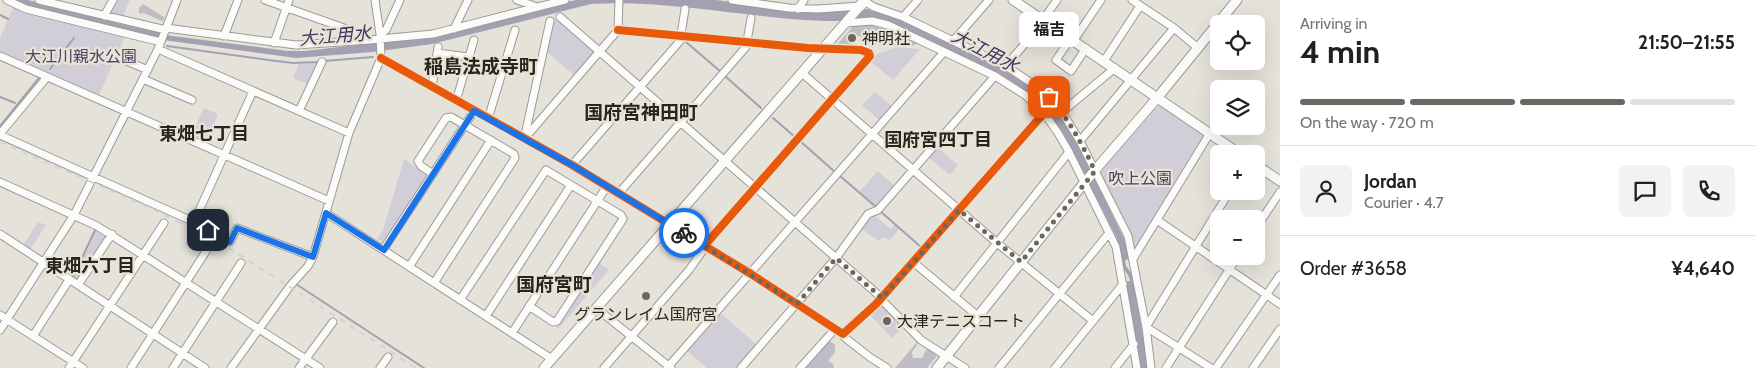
<!DOCTYPE html>
<meta charset="utf-8">
<style>
body{margin:0;font-family:Cabin,"Noto Sans JP",sans-serif;background:#f2f2f2;color:#202124;height:100vh;display:flex;flex-direction:column;font-size:19px;white-space:nowrap}
*{box-sizing:border-box;margin:0}
p{font-size:16px;color:#757577}
.icon{flex:none;width:28px;height:28px;fill:none;stroke:currentColor;stroke-width:2;stroke-linecap:round;stroke-linejoin:round}
.map{position:relative;flex:1;overflow:hidden}
.panel{display:flex;flex-direction:column;background:#fff;width:475px}
.panel>*{flex:none}
.controls{position:absolute;left:1210px;top:15px;display:grid;gap:10px}
.controls a{display:grid;place-items:center;width:55px;height:55px;border-radius:8px;background:#fff;box-shadow:0 5px 20px #0002;font-size:25px}
.pin{position:absolute;display:grid;place-items:center;width:42px;height:42px;color:#fff;margin:-21px;border-radius:10px;box-shadow:0 2px 8px #0006}
.courier{position:absolute;display:grid;place-items:center;width:50px;height:50px;margin:-25px;border:4px solid #1a73e8;border-radius:50%;background:#fff;color:#222;box-shadow:0 1px 6px #0007}
.bubble{position:absolute;height:35px;border-radius:8px;background:#fff;box-shadow:0 5px 20px #0002;font-size:16px;font-weight:700;line-height:35px;text-align:center}
.headline em{font-style:normal;font-weight:700}
.headline div{display:flex;flex-direction:column-reverse}
.headline{display:flex;align-items:center;justify-content:space-between;height:85px;padding:0 20px}
h1{font-size:32px;font-weight:700;line-height:38px}
.bar{display:grid;grid-template-columns:repeat(4,1fr);gap:8px 5px;align-content:center;height:60px;padding:0 20px}
.bar i{height:6px;border-radius:4px;background:#e0e0e0}
.bar .on{background:#6a6761}
.bar p{grid-column:span 4}
.line{display:flex;align-items:center;gap:12px;padding:0 20px;border-top:1px solid #e0e0e0}
.line div{flex:1}
.round{display:grid;place-items:center;flex:none;width:52px;height:52px;border-radius:8px;background:#f2f2f2}
main{display:flex;flex:1;min-height:0}
.map>svg:first-child{display:block}
.green{fill:#d1ced7}
.forest{fill:#bfbcc8}
.water{fill:#a3a0b1}
.lines{fill:none;stroke-linecap:round;stroke-linejoin:round}
.stream{stroke:#a3a0b1;stroke-width:2}
.minor-casing{stroke:#9d9a95;stroke-width:9}
.tertiary-casing{stroke:#9d9a95;stroke-width:11}
.secondary-casing{stroke:#9d9a95;stroke-width:12}
.minor{stroke:#fbfbf9;stroke-width:7}
.tertiary{stroke:#fbfbf9;stroke-width:9}
.secondary{stroke:#fbfbf9;stroke-width:10}
.rail{stroke:#d4d3d1;stroke-width:2;stroke-dasharray:6 6;stroke-linecap:butt}
.cycleway-casing{stroke:#e9e3d6;stroke-width:11}
.cycleway{stroke:#e8590c;stroke-width:8}
.done{stroke:#6a6761;stroke-width:5;stroke-dasharray:0 9}
.route{stroke:#1a73e8;stroke-width:6}
.poi-dot{fill:#6a6761;stroke:#e9e3d6;stroke-width:2}
.labels{text-anchor:middle;dominant-baseline:central;stroke-width:4.5;stroke-linejoin:round;paint-order:stroke}
.poi-label{font-size:16px;fill:#272520;stroke:#e9e3d6;text-anchor:start}
.park-label{font-size:16px;fill:#49406c;stroke:#e9e3d6}
.water-label{font-size:18px;font-style:italic;fill:#3f3661;stroke:#e9e3d6}
.neighbourhood-label{font-size:18px;font-weight:bold;fill:#272520;stroke:#e9e3d6}
.quarter-label{font-size:19px;font-weight:bold;fill:#272520;stroke:#e9e3d6}
</style>
<main>
<div class="map">
<svg width="1280" height="368" viewBox="0 0 1280 368">
<rect width="100%" height="100%" fill="#e5e2da"/>
<path class="green" d="M115,0H130L122,18L108,14Z
M14,6L125,36L98,97L0,53V38Z
M556,18L595,52L575,76L546,51L553,20Z
M897,47L920,49L893,80L869,60L872,56Z
M319,63L310,85L293,78L299,64Z
M875,92L893,107L880,121L862,105Z
M1161,106L1203,135L1204,138L1137,248H1135L1126,224L1100,173L1157,107Z
M204,108L218,114L205,144L190,138Z
M937,147L958,165L950,175L928,157Z
M404,159L427,174L428,176L385,242L377,239L383,230Z
M878,171L896,187L877,207L859,192Z
M874,215L891,229L895,225L899,229L890,240L882,237L879,241L861,229L871,216Z
M38,222L46,225L29,251L22,247Z
M95,231L107,238L78,284L72,279Z
M598,262L609,270L558,329L556,327Z
M882,305L904,327L892,338L870,315Z
M719,312L757,345L737,368H707L686,350Z"/>
<path class="forest" d="M143,4L164,17V20L162,21L144,13L139,14V8Z
M870,23L884,26L919,43C914,46 910,46 904,45C899,44 893,46 888,45C875,42 863,33 850,37V40L854,42V46L837,45L853,26Z
M828,342H831L835,345V352L828,361L833,364L834,368H805Z
M917,342V345L912,352L913,358H922L927,348L937,356L927,368H895Z"/>
<path class="water" d="M10,0H28L137,28L161,32L165,35L288,51H305L433,36L576,0H716L818,13L868,9L872,11L886,13L1005,68L1030,84L1047,100L1057,112L1074,137L1126,243L1130,259L1125,260L1126,266L1133,275L1148,368H1140L1125,282L1130,281C1129,275 1127,274 1124,269C1121,262 1120,246 1116,236L1064,135L1052,117L1039,103L1020,87L1002,75L883,21C869,17 859,20 846,21C833,21 818,21 804,20C733,15 663,0 591,4L432,44L373,52L296,58L163,40L27,8Z"/>
<g class="lines">
<path class="stream" d="M0,15L8,19
M686,42L721,72
M167,46L276,61L293,63L319,62
M324,61L373,57
M50,69L74,38
M725,76L761,108
M0,97L15,103
M773,118L795,137
M0,126L39,78
M800,141L835,172
M840,176L876,207
M880,211L921,247
M72,279L96,228L94,227
M296,284L424,368
M823,317L834,324"/>
<g class="minor-casing">
<path id="minor" d="M7,0L26,9L161,42
M39,0L166,30
M265,0L358,33L369,40L433,34L565,0
M517,0L537,7
M732,0L789,8L818,9L860,6
M1132,0L1174,28L1198,48
M864,1L874,7L903,17L1006,66L1039,88L1062,112L1080,141L1128,236L1146,327L1151,368
M798,9L804,0
M104,16L113,0
M560,17L882,298
M903,17L918,0
M1043,20L1057,0
M846,23L872,21L888,25L995,76L1025,95L1044,113L1058,133L1069,152L1116,247L1137,368
M166,28L296,45L369,40
M454,29L468,0
M618,30L808,48L861,50L869,53L870,56L705,245
M380,34L386,30L400,0
M224,36L238,0
M1071,38L1056,60L1071,71L1086,48
M954,40L989,0
M1074,40L1101,0
M274,43L289,0
M158,49L349,133
M437,53L469,57
M0,56L329,201
M117,57L148,70
M381,58L572,165L751,274L843,334L876,304L1044,113
M1104,61L1140,6
M1006,66L1044,21
M802,73L997,243L1093,321
M143,79L192,100
M432,87L438,47
M456,101L474,40
M299,111L322,62
M1062,112L1115,68
M488,119L515,30
M0,134L47,77
M0,135L194,222L230,242L237,228L313,257
M525,135L550,21
M525,138L618,30L619,0
M1080,141L1174,28
M572,165L680,41L685,9
M433,174L421,166L418,161L446,118L451,117L514,154L515,158L434,283
M0,182L97,226L320,368
M619,193L746,47L751,18
M326,213L552,359
M1157,220L1280,304
M194,222L253,91
M1256,228L1280,192
M0,234L205,368
M383,250L474,111
M1133,259L1210,133
M913,262L979,317
M409,267L491,140
M78,285L112,234
M954,297L1069,152
M881,299L921,340L965,368
M460,300L546,170L621,215L623,219L557,321L553,322L529,306
M596,308L671,368
M0,315L83,368
M486,316L571,185
M1146,327L1230,191
M1146,327L1211,368
M0,330L74,215L158,49L177,0
M512,333L607,186
M843,334L844,337L871,358L887,368
M33,336L69,280
M69,368L164,223
M131,368L210,245
M173,368L241,263
M231,368L290,286L308,266L313,257L349,133L381,58L380,34L375,0
M299,368L333,322
M380,368L388,357
M604,368L689,270L706,246
M667,368L944,52
M741,368L836,258L868,214L878,210L995,76
M800,368L835,329
M999,368L1109,233
M1055,368L1123,284
M1115,368L1134,344
M1166,368L1238,256
M1216,368L1280,275
M1253,368L1280,329"/>
</g>
<g class="tertiary-casing">
<path id="tertiary" d="M1013,0L1240,154
M1256,165L1280,181
M544,368L860,6
M937,368L1084,183L1158,97L1237,0"/>
</g>
<g class="secondary-casing">
<path id="secondary" d="M860,6L865,0"/>
</g>
<use href="#minor" class="minor"/>
<use href="#tertiary" class="tertiary"/>
<use href="#secondary" class="secondary"/>
<path class="rail" d="M0,142L148,207L221,243L416,368"/>
<g class="cycleway-casing">
<path id="cycleway" d="M618,30L808,48L861,50L869,53L870,56L705,245
M381,58L572,165L751,274L843,334L876,304L1044,113"/>
</g>
<use href="#cycleway" class="cycleway"/>
</g>
<g class="lines">
<path class="done" d="M684,233L797,304L836,258L882,298L959,210L1021,262L1095,171C1082,144 1069,119 1049,97"/>
<path class="route" d="M208,230L230,242L237,228L313,257L326,213L384,250L474,111L572,165L684,233"/>
</g>
<g class="poi-dot">
<circle cx="852" cy="38" r="5"/>
<circle cx="646" cy="296" r="5"/>
<circle cx="887" cy="321" r="5"/>
</g>
<g class="labels">
<g class="poi-label">
<text x="862" y="38">神明社</text>
<text x="646" y="314" text-anchor="middle">グランレイム国府宮</text>
<text x="897" y="321">大津テニスコート</text>
</g>
<g class="park-label">
<text x="81" y="56">大江川親水公園</text>
<text x="1140" y="178">吹上公園</text>
</g>
<g class="water-label">
<text transform="translate(335 36) rotate(-5)">大江用水</text>
<text transform="translate(985 51) rotate(27)">大江用水</text>
</g>
<g class="neighbourhood-label">
<text x="204" y="134">東畑七丁目</text>
<text x="938" y="140">国府宮四丁目</text>
<text x="90" y="266">東畑六丁目</text>
</g>
<g class="quarter-label">
<text x="481" y="66">稲島法成寺町</text>
<text x="641" y="112">国府宮神田町</text>
<text x="554" y="284">国府宮町</text>
</g>
</g>
</svg>
<div class="controls">
<a><svg class="icon" aria-label="locate" viewBox="0 0 24 24"><circle cx="12" cy="12" r="6"/><path d="M12 2v4M12 18v4M2 12h4M18 12h4"/></svg></a>
<a><svg class="icon" aria-label="layers" viewBox="0 0 24 24"><path d="M12 4l9 5-9 5-9-5zM3 14l9 5 9-5"/></svg></a>
<a>+</a>
<a>−</a>
</div>
<div class="pin" style="left:1049px;top:97px;background:#ea580c"><svg class="icon" aria-label="bag" viewBox="0 0 24 24"><path d="M5 8h14l-1 12H6zM9 8a3 3 0 0 1 6 0"/></svg></div>
<div class="pin" style="left:208px;top:230px;background:#1f2937"><svg class="icon" aria-label="home" viewBox="0 0 24 24"><path d="M3 11l9-7 9 7M6 9v11h12V9"/></svg></div>
<div class="courier" style="left:684px;top:233px"><svg class="icon" aria-label="bike" viewBox="0 0 24 24"><circle cx="6" cy="16" r="4"/><circle cx="18" cy="16" r="4"/><path d="M6 16l4-8h5l3 8M10 8l3 8H6M13 5h3"/></svg></div>
<div class="bubble" style="left:1019px;top:12px;width:60px">福吉</div>
</div>
<section class="panel">
<div class="headline"><div><h1>4 min</h1><p>Arriving in</p></div><em>21:50–21:55</em></div>
<div class="bar"><i class="on"></i><i class="on"></i><i class="on"></i><i></i><p>On the way · 720 m</p></div>
<div class="line" style="height:90px"><a class="round"><svg class="icon" aria-label="person" viewBox="0 0 24 24"><circle cx="12" cy="8" r="4"/><path d="M4 21q1-7 8-7t8 7"/></svg></a><div><b>Jordan</b><p>Courier · 4.7</p></div><a class="round"><svg class="icon" aria-label="chat" viewBox="0 0 24 24"><path d="M4 5h16v11H9l-5 4z"/></svg></a><a class="round"><svg class="icon" aria-label="phone" viewBox="0 0 24 24"><path d="M5 4h4l2 5-3 2q2 4 5 5l2-3 5 2v4C11 20 4 13 5 4z"/></svg></a></div>
<div class="line" style="height:65px"><div>Order #3658</div><b>¥4,640</b></div>
</section>
</main>
